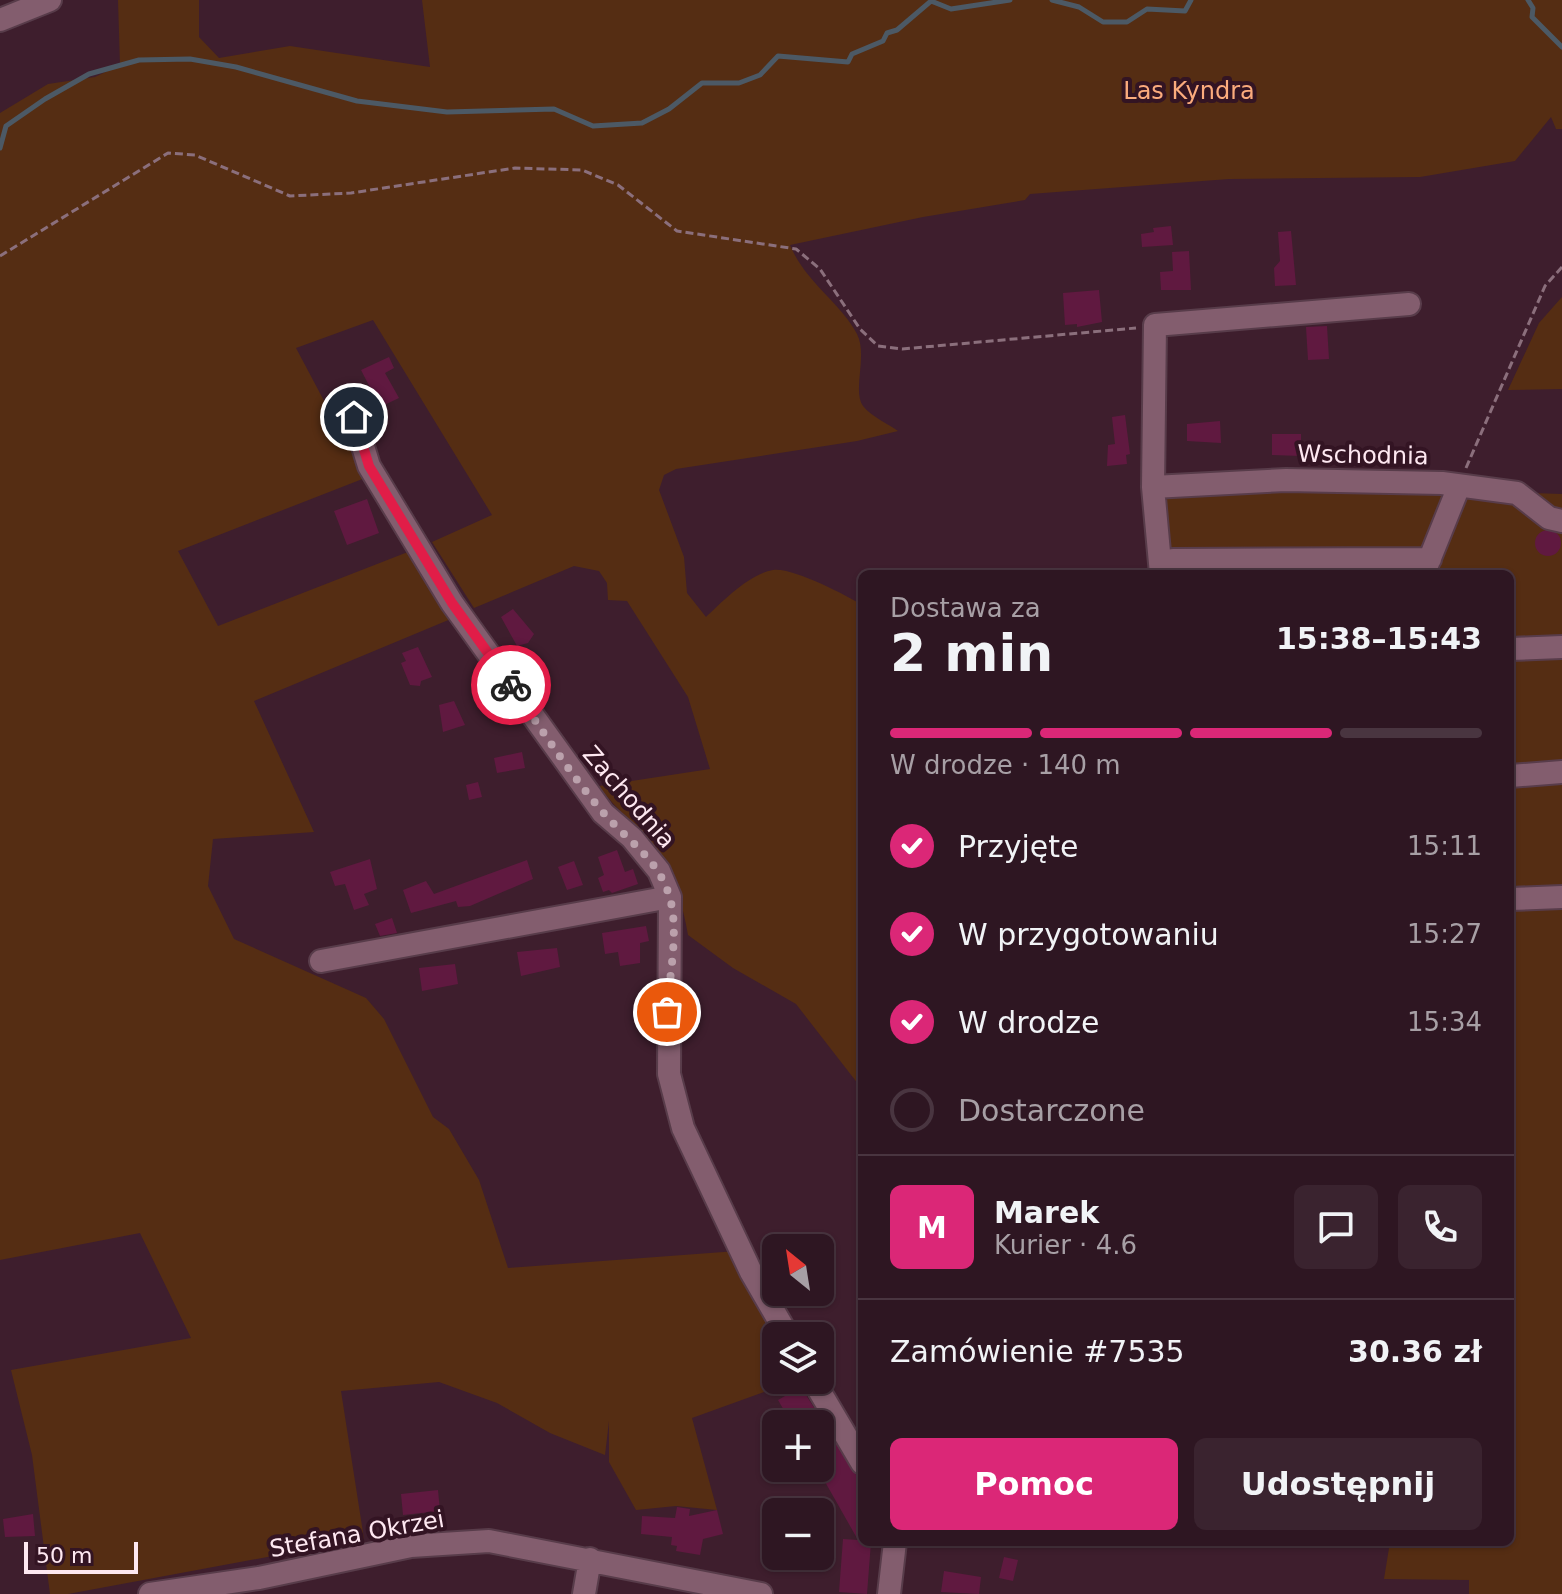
<!DOCTYPE html>
<html lang="pl">
<meta charset="utf-8">
<style>
body{margin:0;font-family:"DejaVu Sans",sans-serif;background:#3a232f;color:#f1f3f6;height:100vh;display:flex;flex-direction:column;font-size:30px;white-space:nowrap}
*{box-sizing:border-box;margin:0}
p{font-size:26px;color:#a79fa5}
.icon{flex:none;width:44px;height:44px;fill:none;stroke:currentColor;stroke-width:2;stroke-linecap:round;stroke-linejoin:round}
.map{position:relative;flex:1;overflow:hidden}
.sheet{position:absolute;left:858px;top:570px;width:656px;height:976px;display:flex;flex-direction:column;background:#2e1622;border-radius:12px;box-shadow:0 2px 6px #0004,0 0 0 2px #493540}
.sheet>*{flex:none}
.needle{width:52px;rotate:330deg}
.tools{position:absolute;left:762px;top:1234px;display:grid;gap:16px}
.tools a{display:grid;place-items:center;width:72px;height:72px;border-radius:12px;background:#2e1622;box-shadow:0 2px 6px #0004,0 0 0 2px #493540;font-size:40px}
.scale{position:absolute;left:24px;bottom:20px;width:114px;box-sizing:border-box;padding-left:8px;border:4px solid #fee8f1;border-top:0;font-size:22px;line-height:28px;white-space:nowrap;color:#fee8f1;-webkit-text-stroke:6px #331423;paint-order:stroke}
.pin{position:absolute;display:grid;place-items:center;width:68px;height:68px;color:#fff;margin:-34px;border:4px solid #fff;border-radius:50%;box-shadow:0 2px 8px #0007}
.courier{position:absolute;display:grid;place-items:center;width:80px;height:80px;margin:-40px;border:6px solid #e11d48;border-radius:50%;background:#fff;color:#222;box-shadow:0 2px 10px #0007}
.head em{font-style:normal;font-weight:600}
.head div{display:flex;flex-direction:column-reverse}
.head{display:flex;align-items:center;justify-content:space-between;height:136px;padding:0 32px}
h1{font-size:52px;font-weight:600;line-height:60px}
.bar{display:grid;grid-template-columns:repeat(4,1fr);gap:12px 8px;align-content:center;height:96px;padding:0 32px}
.bar i{height:10px;border-radius:6px;background:#493540}
.bar .active{background:#db2777}
.bar p{grid-column:span 4}
.line{display:flex;align-items:center;gap:20px;padding:0 32px;border-top:2px solid #493540}
.line div{flex:1}
.round{display:grid;place-items:center;flex:none;width:84px;height:84px;border-radius:12px;background:#3a232f}
ol{padding:0 32px;list-style:none}
li{display:flex;align-items:center;gap:24px;height:88px}
li p{margin-inline-start:auto}
li .icon{padding:8px;border-radius:50%;background:#db2777;color:#fff;stroke-width:4}
li:last-child{color:#a79fa5}
li i{width:44px;height:44px;border:4px solid #493540;border-radius:50%}
.action{display:flex;gap:16px;margin-top:auto;padding:16px 32px}
.action a{flex:1;height:92px;border-radius:12px;background:#db2777;color:#fff;font-size:32px;font-weight:600;line-height:92px;text-align:center}
.action a+a{background:#3a232f;color:#f1f3f6}
.map>svg:first-child{display:block}
.green{fill:#552d13}
.lines{fill:none;stroke-linecap:round;stroke-linejoin:round}
.stream{stroke:#4c5965;stroke-width:5}
.building{fill:#601940}
.minor-casing{stroke:#583c4a;stroke-width:26}
.path{stroke:#8b6f7c;stroke-width:3;stroke-dasharray:8 4;stroke-linecap:butt}
.minor{stroke:#835d6e;stroke-width:22}
.done{stroke:#bba1ac;stroke-width:8;stroke-dasharray:0 14.4}
.route{stroke:#e11d48;stroke-width:10}
.labels{text-anchor:middle;dominant-baseline:central;stroke-width:8;stroke-linejoin:round;paint-order:stroke}
.park-label{font-size:24px;fill:#fbab7d;stroke:#331423}
.street-label{font-size:24px;fill:#fee8f1;stroke:#331423}
</style>
<div class="map">
<svg width="1562" height="1594" viewBox="0 0 1562 1594">
<rect width="100%" height="100%" fill="#3e1e2d"/>
<path class="green" d="M118,0H199V37L219,58L290,46L430,67L422,0H1562V129H1556L1551,117L1515,161L1420,177L1229,179L1030,194L1025,200L923,217L790,245C805,282 841,303 857,334C868,356 852,390 863,406C871,416 888,424 898,431L857,441L676,469L664,475L659,490L684,557L687,593L706,617C723,601 749,574 773,570C792,567 846,595 862,605V1089L796,1004L733,968L688,935C683,905 675,879 658,853C642,828 616,811 599,786L710,769L688,697L627,601L608,600L607,583L599,571L574,566L474,608L432,542L492,515L373,320L296,348L365,478L178,551L218,626L413,550L458,616L254,701L314,832L213,839L208,886L234,939L366,998L384,1019L433,1117L449,1129L479,1180L508,1268L737,1251L776,1336V1380H797L692,1418L717,1510L676,1506L636,1510L609,1462V1421L605,1455L550,1433L497,1403L439,1382L341,1391L364,1539L68,1594H50L32,1455L11,1370L191,1338L140,1233L0,1260V113L48,84L95,77L120,65Z
M1562,297V389L1508,390L1539,323Z
M1158,480L1562,494V1594H1469V1580L1384,1579L1390,1542H1510V574H1168Z"/>
<g class="lines">
<path class="stream" d="M1052,0L1079,7L1103,22H1127L1147,9L1185,11L1191,0
M1528,0L1533,8L1532,17L1562,47
M0,148L6,126L45,99L89,74L139,60L190,59L236,67L357,101L447,112L554,109L593,126L642,123L669,109L702,83H739L760,75L778,56L848,62L852,54L883,41L887,33L897,30L931,1L951,9L1010,0"/>
</g>
<path class="building" d="M1171,226L1173,245L1142,247L1141,234L1154,232L1153,228Z
M1291,231L1296,285L1275,286L1274,268L1280,261L1278,232Z
M1189,251L1191,290H1161L1160,272L1173,271L1172,252Z
M1099,290L1102,322L1077,327V324L1065,325L1063,293Z
M1327,326L1329,359L1308,360L1306,327Z
M389,357L394,368L385,373L399,398L380,407L361,370Z
M1125,415L1130,454L1126,455L1127,464L1107,466L1108,445L1115,444L1112,417Z
M1220,421L1221,443L1187,441V424Z
M1272,434H1301V456L1272,455Z
M367,499L379,533L347,545L334,511Z
M1535 543a13 13 0 1 1 26 0a13 13 0 1 1-26 0Z
M513,609L534,634L528,643L517,646L501,617Z
M418,647L432,677L421,681L420,686L410,685L401,663L406,661L402,653Z
M454,701L465,725L443,732L439,705Z
M522,752L525,768L497,773L494,758Z
M478,782L482,797L469,800L466,785Z
M617,850L625,872L633,869L638,884L612,893L609,890L603,892L598,878L604,875L598,857Z
M370,859L377,889L364,894L369,905L354,910L345,884L335,886L330,872Z
M527,860L533,879L470,906L458,907L456,901L411,913L403,890L426,881L434,894Z
M574,861L583,885L567,890L558,867Z
M392,918L397,933L380,936L375,924Z
M646,926L649,941L640,943V963L620,966L618,952L605,954L602,933Z
M557,948L560,967L521,976L517,952Z
M455,964L458,984L422,991L419,968Z
M801,1387L862,1484V1542H871L867,1594L839,1592L843,1539L858,1540L820,1473V1424H792L778,1400Z
M438,1490L440,1511L403,1515L401,1494Z
M677,1507L690,1509L689,1516L717,1510L723,1534L703,1539L700,1555L676,1551L677,1546L671,1545L672,1537L641,1534L642,1516L675,1518Z
M33,1514L35,1536L5,1537L3,1519Z
M1004,1557L1018,1560L1013,1581L999,1578Z
M944,1571L981,1577L979,1594L941,1592Z"/>
<g class="lines">
<g class="minor-casing">
<path id="minor" d="M0,20L50,0
M354,417L369,466L452,603L603,813L632,838L659,871L670,897L669,1074L683,1128L751,1272L788,1336
M1153,487L1286,480L1442,483L1517,493L1549,518L1562,521
M1173,560L1430,559
M1424,573L1459,486
M1161,574L1153,487L1155,325L1409,304
M1510,649L1562,647
M1510,776L1562,772
M1510,899L1562,897
M321,961L670,897
M813,1380L862,1463
M150,1594L259,1578L411,1546L489,1541L761,1594
M584,1594L590,1559
M889,1594L895,1542"/>
</g>
<path class="path" d="M0,256L168,153L195,155L290,196L351,193L515,168L582,170L618,185L677,231L796,249L820,269L860,329L878,346L902,349L1136,328
M1466,468L1545,286L1562,267"/>
<use href="#minor" class="minor"/>
</g>
<g class="lines">
<path class="done" d="M511,685C540,727 568,771 601,810C625,839 657,857 669,895C680,930 669,976 667,1012"/>
<path class="route" d="M354,417L369,466L452,603L511,685"/>
</g>
<g class="labels">
<g class="park-label">
<text x="1189" y="91">Las Kyndra</text>
</g>
<g class="street-label">
<text transform="translate(1363 455) rotate(1)">Wschodnia</text>
<text transform="translate(629 797) rotate(49)">Zachodnia</text>
<text transform="translate(357 1534) rotate(-10)">Stefana Okrzei</text>
</g>
</g>
</svg>
<div class="tools">
<a><svg class="needle" viewBox="-14 -14 28 28"><path d="M0-13l5 13h-10z" fill="#e53935"/><path d="M0 13l5-13h-10z" fill="#a79fa5"/></svg></a>
<a><svg class="icon" aria-label="layers" viewBox="0 0 24 24"><path d="M12 4l9 5-9 5-9-5zM3 14l9 5 9-5"/></svg></a>
<a>+</a>
<a>−</a>
</div>
<div class="scale">50 m</div>
<div class="pin" style="left:667px;top:1012px;background:#ea580c"><svg class="icon" aria-label="bag" viewBox="0 0 24 24"><path d="M5 8h14l-1 12H6zM9 8a3 3 0 0 1 6 0"/></svg></div>
<div class="pin" style="left:354px;top:417px;background:#1f2937"><svg class="icon" aria-label="home" viewBox="0 0 24 24"><path d="M3 11l9-7 9 7M6 9v11h12V9"/></svg></div>
<div class="courier" style="left:511px;top:685px"><svg class="icon" aria-label="bike" viewBox="0 0 24 24"><circle cx="6" cy="16" r="4"/><circle cx="18" cy="16" r="4"/><path d="M6 16l4-8h5l3 8M10 8l3 8H6M13 5h3"/></svg></div>
<section class="sheet">
<div class="head"><div><h1>2 min</h1><p>Dostawa za</p></div><em>15:38–15:43</em></div>
<div class="bar"><i class="active"></i><i class="active"></i><i class="active"></i><i></i><p>W drodze · 140 m</p></div>
<ol>
<li><svg class="icon" aria-label="check" viewBox="0 0 24 24"><path d="M5 12l5 5 9-10"/></svg>Przyjęte<p>15:11</p></li>
<li><svg class="icon" aria-label="check" viewBox="0 0 24 24"><path d="M5 12l5 5 9-10"/></svg>W przygotowaniu<p>15:27</p></li>
<li><svg class="icon" aria-label="check" viewBox="0 0 24 24"><path d="M5 12l5 5 9-10"/></svg>W drodze<p>15:34</p></li>
<li><i></i>Dostarczone</li>
</ol>
<div class="line" style="height:144px"><b class="round" style="background:#db2777;color:#fff">M</b><div><b>Marek</b><p>Kurier · 4.6</p></div><a class="round"><svg class="icon" aria-label="chat" viewBox="0 0 24 24"><path d="M4 5h16v11H9l-5 4z"/></svg></a><a class="round"><svg class="icon" aria-label="phone" viewBox="0 0 24 24"><path d="M5 4h4l2 5-3 2q2 4 5 5l2-3 5 2v4C11 20 4 13 5 4z"/></svg></a></div>
<div class="line" style="height:104px"><div>Zamówienie #7535</div><b>30.36 zł</b></div>
<div class="action"><a>Pomoc</a><a>Udostępnij</a></div>
</section>
</div>
